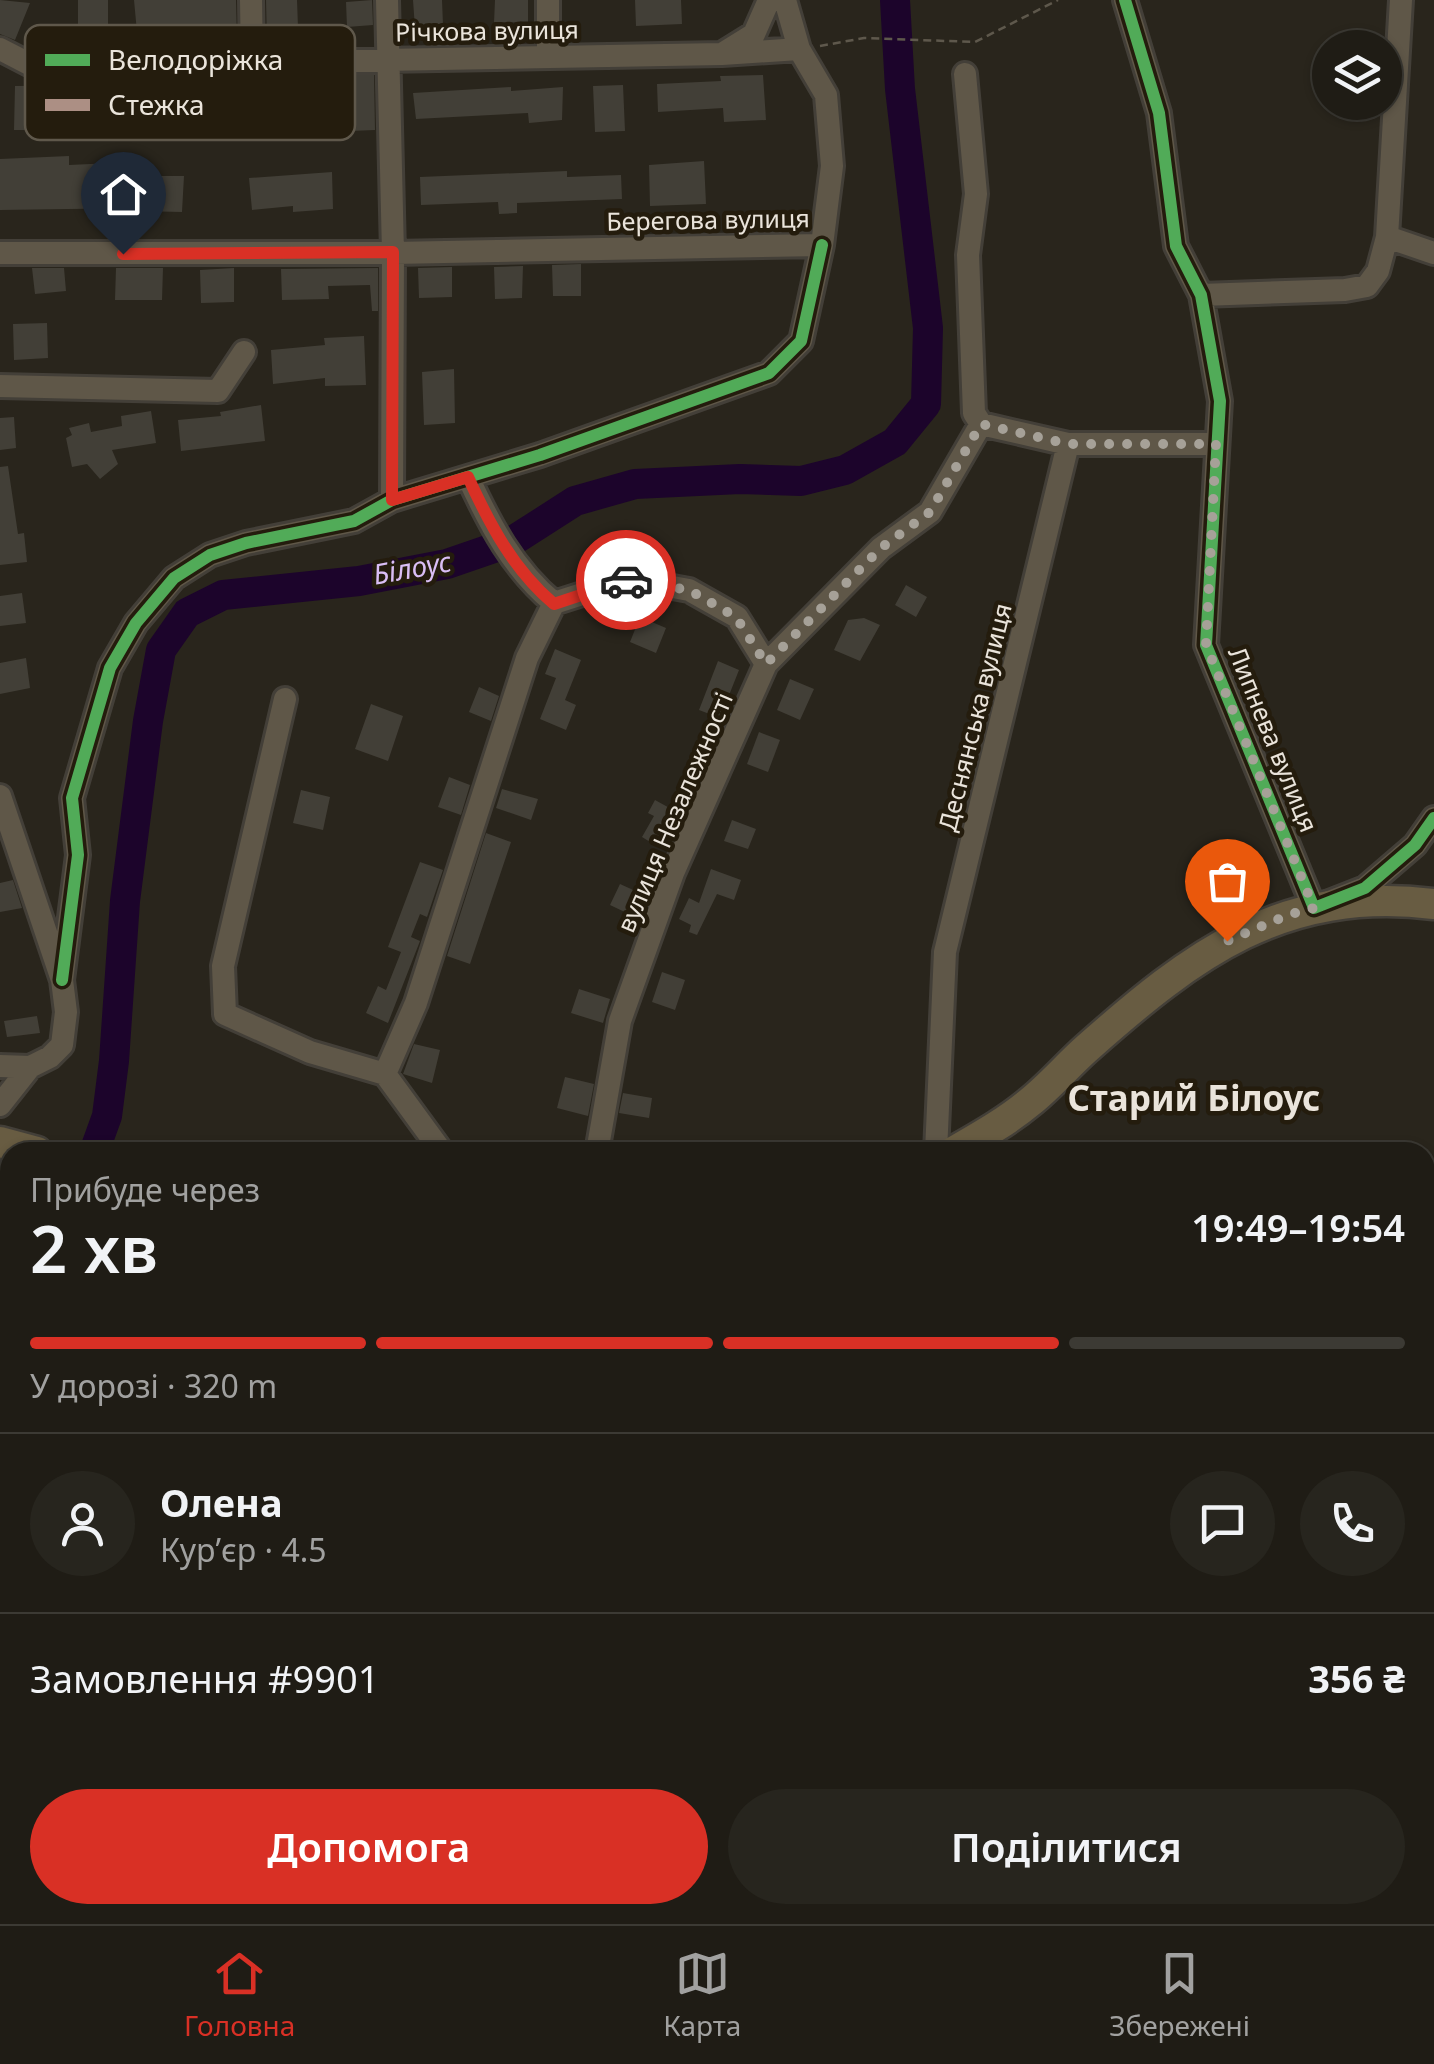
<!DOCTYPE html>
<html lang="uk">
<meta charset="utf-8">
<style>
body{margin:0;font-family:"Noto Sans",sans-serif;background:#27251e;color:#f1f3f6;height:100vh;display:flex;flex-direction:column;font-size:38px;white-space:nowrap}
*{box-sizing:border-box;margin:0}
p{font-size:32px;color:#a1a1a0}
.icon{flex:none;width:55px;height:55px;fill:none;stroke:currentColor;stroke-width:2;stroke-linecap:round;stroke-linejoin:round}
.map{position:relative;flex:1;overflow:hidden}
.sheet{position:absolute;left:0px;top:1142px;width:1435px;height:782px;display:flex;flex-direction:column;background:#1f1c15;border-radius:30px 30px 0 0;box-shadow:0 2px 8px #0004,0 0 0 2px #3c3a34}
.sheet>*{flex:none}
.controls{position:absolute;left:1312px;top:30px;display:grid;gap:20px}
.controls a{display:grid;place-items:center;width:90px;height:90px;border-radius:50%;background:#1f1c15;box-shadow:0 2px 8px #0004,0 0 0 2px #3c3a34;font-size:50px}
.pin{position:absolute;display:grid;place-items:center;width:85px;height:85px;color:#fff;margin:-102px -42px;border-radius:50% 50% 50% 0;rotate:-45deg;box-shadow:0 0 10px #0007}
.pin .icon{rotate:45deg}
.courier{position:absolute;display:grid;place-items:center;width:100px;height:100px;margin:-50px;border:8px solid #d93025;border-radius:50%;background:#fff;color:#222;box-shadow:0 2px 12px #0007}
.overview em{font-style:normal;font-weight:600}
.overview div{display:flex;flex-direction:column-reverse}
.overview{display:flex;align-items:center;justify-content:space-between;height:170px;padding:0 30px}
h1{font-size:65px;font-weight:600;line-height:75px}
.bar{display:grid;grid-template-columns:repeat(4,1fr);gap:15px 10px;align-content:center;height:120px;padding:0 30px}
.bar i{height:12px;border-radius:8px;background:#3c3a34}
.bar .on{background:#d93025}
.bar p{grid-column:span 4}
.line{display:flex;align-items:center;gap:25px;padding:0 30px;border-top:2px solid #3c3a34}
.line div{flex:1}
.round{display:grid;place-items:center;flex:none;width:105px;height:105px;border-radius:52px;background:#27251e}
.button{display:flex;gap:20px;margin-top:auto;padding:20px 30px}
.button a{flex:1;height:115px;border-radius:60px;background:#d93025;color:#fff;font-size:40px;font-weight:600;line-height:115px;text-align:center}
.button a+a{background:#27251e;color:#f1f3f6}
.tab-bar{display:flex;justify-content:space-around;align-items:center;height:140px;border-top:2px solid #3c3a34;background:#1f1c15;font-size:28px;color:#a1a1a0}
.tab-bar a{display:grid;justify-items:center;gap:5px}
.tab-bar .on{color:#d93025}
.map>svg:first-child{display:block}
.green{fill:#3c214f}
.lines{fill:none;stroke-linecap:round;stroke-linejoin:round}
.river{stroke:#1c042b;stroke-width:30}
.building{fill:#423f37}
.minor-casing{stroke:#433f38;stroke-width:28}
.major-casing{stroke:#433f38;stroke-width:35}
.path{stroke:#5e584c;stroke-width:2.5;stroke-dasharray:8 5;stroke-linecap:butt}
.minor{stroke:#5f5748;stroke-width:22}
.major{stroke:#685c42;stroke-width:30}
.quiet{stroke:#ac8f84;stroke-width:10;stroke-dasharray:20 10;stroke-linecap:butt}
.cycleway-casing{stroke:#241c0d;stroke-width:19}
.cycleway{stroke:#51ab58;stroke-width:12}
.done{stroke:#a6a198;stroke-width:10;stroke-dasharray:0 18}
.route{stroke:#d93025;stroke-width:12}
.labels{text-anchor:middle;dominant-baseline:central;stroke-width:9;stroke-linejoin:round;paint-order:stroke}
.street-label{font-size:25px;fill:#eae4db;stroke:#241c0d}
.water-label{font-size:28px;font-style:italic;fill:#dabef5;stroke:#241c0d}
.district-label{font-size:35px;font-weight:bold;fill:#eae4db;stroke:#241c0d}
.key{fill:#241c0d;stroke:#5f584b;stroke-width:2.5}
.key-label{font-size:28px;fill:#eae4db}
</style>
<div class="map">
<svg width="1434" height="1924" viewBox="0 0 1434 1924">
<rect width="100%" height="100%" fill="#29251c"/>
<path class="green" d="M0,1157L10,1160V1915H105L102,1924H0Z
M421,1915H517L530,1924H416Z"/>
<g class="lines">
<path class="river" d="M94,1152L107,1116L114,1061L125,901L148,721L161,650L187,613L223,595L359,581L447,564L511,542L575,501L635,484L740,479L801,481L845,470L895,442L926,404L928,328L900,89L895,0
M0,1366L10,1357"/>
</g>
<path class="building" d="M0,0L30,3L15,40L0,34Z
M78,0H108V37L78,36Z
M134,0H236L237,41L138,43Z
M266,0H297L298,27H285V40L267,41Z
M372,0L373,25L347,27L346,2Z
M413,0H442L443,25L415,28Z
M495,0H528V22L494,23Z
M635,0H681L682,24L636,26Z
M350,75H374L375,130L350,131Z
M763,75L766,120L724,122L723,108L658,112L657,84L721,81L720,76Z
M112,85L111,125H67V130H14L15,86Z
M623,85L625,131L595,132L593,86Z
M511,87V91L563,87L562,120L529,123L528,113L416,119L413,93Z
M69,156V165L112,163L111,186H139V176H184L182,212L138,211V208L0,210V159Z
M704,161L706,204L650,206L649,165Z
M567,171V177L621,175L622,199L517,203V213L499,214L498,202L421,205L420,177Z
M332,172L333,209L293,212V206L252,210L249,178Z
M581,264V296H553L552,265Z
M523,266L522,298L495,299L494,267Z
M452,267V297L419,298L418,268Z
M32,268H64L66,291L35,294Z
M116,268H163L162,300H115Z
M234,268V302L201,303L200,270Z
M378,268V311H372L370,285L328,286L329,299L282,300L281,269Z
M47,323L48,358L14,360L13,324Z
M364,336L366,385L325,386V378L273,384L271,350L325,345L324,338Z
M454,369L455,423L424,425L422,372Z
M261,405L265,441L181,451L178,420L221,416L220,412Z
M151,411L156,443L112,450L118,464L100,479L87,464L72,467L66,438L72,435L69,428L89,423L91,432L122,426L121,416Z
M14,417L16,448L0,450V418Z
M8,466L18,534L24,533L27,562L0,565V467Z
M906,585L927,597L916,617L895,605Z
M22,593L26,623L0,626V596Z
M640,617L666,628L656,653L630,642Z
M864,618L880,625L860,661L834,650L848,620Z
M555,649L581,660L565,700L576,705L566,730L540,719L556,678L545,674Z
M26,658L30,688L0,694V663Z
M718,661L739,670L720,718L699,710Z
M790,679L814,689L800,720L777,710Z
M479,687L499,696L491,721L469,712Z
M371,704L403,716L388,761L355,749Z
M759,732L780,740L768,772L747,764Z
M449,777L470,785L461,815L438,807Z
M502,789L538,799L531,820L496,808Z
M301,790L330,797L323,830L293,823Z
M655,800L675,811L655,845L642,837L654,816L648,813Z
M732,820L756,829L748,849L724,841Z
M486,833L511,842L470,964L447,956Z
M420,862L443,870L427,917L420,914L411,937L420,941L388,1023L366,1013L378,986L386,990L401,952L388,947Z
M711,869L741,880L734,900L717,894L697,935L689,932L691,925L679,919L689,898L699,903Z
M13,880L22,908L0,912V883Z
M620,884L642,894L631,915L610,905Z
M662,972L685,980L675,1010L652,1002Z
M579,989L610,999L603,1023L571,1013Z
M37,1016L40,1033L7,1037L4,1021Z
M414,1044L440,1050L432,1083L403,1074Z
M565,1077L594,1084L588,1116L557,1108Z
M623,1093L652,1098L649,1118L619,1113Z"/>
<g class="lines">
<g class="minor-casing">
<path id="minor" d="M251,0L252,63
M387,0L393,253L392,500
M548,0V56
M1125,0L1159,113L1176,246L1201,295L1220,401L1206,645L1314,908L1365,888L1415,845L1434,818
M0,49L33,66L722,54L799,49
M725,52L754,34L769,0
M965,74L976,194L968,255L974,413L981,424
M1387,237L1434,253
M0,253H393L822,245L832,166L826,95L799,49L785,0
M1201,295L1345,290L1367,286L1378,271L1387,237L1401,0
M0,386L218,391L244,352
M468,477C490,525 513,569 554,603
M285,699L223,966L225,1014L310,1052L385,1074L442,1152
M0,796L62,980L66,1012L62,1045L50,1057L30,1067L0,1105
M62,980L78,855L72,798L110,668L136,623L174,578L210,555L246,543L354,521L392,500L540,455L769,373L801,341L822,245
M0,1066L30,1067
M385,1074L416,1003L527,658L554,603L629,579L689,590L737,617L766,664
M597,1152L620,1021L673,873L766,664L881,548L930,512L981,424L1068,444
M936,1152L945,952L1068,444H1216
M1425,1243H1434
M1425,1526H1434
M0,1558L10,1563
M0,1693L10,1698
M1425,1753H1434
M0,1848L10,1853
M544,1915L557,1924
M94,1924L97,1915
M806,1924L807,1915"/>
</g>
<g class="major-casing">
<path id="major" d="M0,1142L37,1152
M953,1152C979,1137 1006,1122 1030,1102C1050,1086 1067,1066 1086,1049C1193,954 1282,886 1434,904"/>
</g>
<path class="path" d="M820,46L864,38L975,42L1058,0"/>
<use href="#minor" class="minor"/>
<use href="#major" class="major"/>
<path class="quiet" d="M532,1915L533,1924"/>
<g class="cycleway-casing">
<path id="cycleway" d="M1125,0L1159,113L1176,246L1201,295L1220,401L1206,645L1314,908L1365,888L1415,845L1434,818
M62,980L78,855L72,798L110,668L136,623L174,578L210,555L246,543L354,521L392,500L540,455L769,373L801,341L822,245"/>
</g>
<use href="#cycleway" class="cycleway"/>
</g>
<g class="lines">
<path class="done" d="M626,580L689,590L736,617L766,664L881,548L930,512L981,424L1068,444H1216L1206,645L1314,908L1288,915L1227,941"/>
<path class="route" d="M123,254L393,252L392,500L468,477C490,525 513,569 554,604L626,580"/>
</g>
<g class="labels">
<g class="street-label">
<text transform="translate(487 30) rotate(-1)">Річкова вулиця</text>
<text transform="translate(708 219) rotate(-1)">Берегова вулиця</text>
<text transform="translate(974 717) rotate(-76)">Деснянська вулиця</text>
<text transform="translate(1274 739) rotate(68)">Липнева вулиця</text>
<text transform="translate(674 812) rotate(-67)">вулиця Незалежності</text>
</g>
<g class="water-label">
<text transform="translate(412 567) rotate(-10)">Білоус</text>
</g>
<g class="district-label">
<text x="1194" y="1097">Старий Білоус</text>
</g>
</g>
<rect x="25" y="25" width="330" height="115" rx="15" class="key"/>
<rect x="45" y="54" width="45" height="12" fill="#51ab58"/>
<rect x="45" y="99" width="45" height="12" fill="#ac8f84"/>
<g class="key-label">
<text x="108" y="70">Велодоріжка</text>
<text x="108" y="115">Стежка</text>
</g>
</svg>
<div class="controls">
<a><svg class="icon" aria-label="layers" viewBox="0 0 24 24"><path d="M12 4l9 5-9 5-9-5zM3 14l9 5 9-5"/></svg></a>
</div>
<div class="pin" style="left:1227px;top:941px;background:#ea580c"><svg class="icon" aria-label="bag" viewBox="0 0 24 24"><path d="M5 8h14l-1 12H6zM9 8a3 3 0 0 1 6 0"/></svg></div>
<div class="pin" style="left:123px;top:254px;background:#1f2937"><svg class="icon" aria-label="home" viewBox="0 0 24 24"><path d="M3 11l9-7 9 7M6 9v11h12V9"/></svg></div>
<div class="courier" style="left:626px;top:580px"><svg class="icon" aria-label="car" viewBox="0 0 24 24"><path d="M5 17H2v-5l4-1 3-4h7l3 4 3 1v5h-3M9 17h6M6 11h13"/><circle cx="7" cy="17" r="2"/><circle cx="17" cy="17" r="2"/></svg></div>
<section class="sheet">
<div class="overview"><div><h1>2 хв</h1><p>Прибуде через</p></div><em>19:49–19:54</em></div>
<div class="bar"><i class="on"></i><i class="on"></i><i class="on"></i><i></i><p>У дорозі · 320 m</p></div>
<div class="line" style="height:180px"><a class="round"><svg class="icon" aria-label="person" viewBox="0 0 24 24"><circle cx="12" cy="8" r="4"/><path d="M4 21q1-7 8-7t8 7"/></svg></a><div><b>Олена</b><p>Кур’єр · 4.5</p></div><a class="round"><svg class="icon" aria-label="chat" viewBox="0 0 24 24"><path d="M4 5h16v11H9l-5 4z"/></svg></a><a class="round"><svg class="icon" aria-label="phone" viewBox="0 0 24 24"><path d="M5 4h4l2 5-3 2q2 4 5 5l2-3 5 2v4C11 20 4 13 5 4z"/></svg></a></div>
<div class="line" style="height:130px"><div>Замовлення #9901</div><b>356 ₴</b></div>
<div class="button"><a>Допомога</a><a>Поділитися</a></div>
</section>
</div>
<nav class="tab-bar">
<a class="on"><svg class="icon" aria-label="home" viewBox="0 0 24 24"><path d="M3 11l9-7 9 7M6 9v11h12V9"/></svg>Головна</a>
<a><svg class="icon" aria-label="map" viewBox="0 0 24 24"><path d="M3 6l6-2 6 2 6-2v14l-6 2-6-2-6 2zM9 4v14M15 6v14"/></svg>Карта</a>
<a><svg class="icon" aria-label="saved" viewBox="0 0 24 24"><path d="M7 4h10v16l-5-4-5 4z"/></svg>Збережені</a>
</nav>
